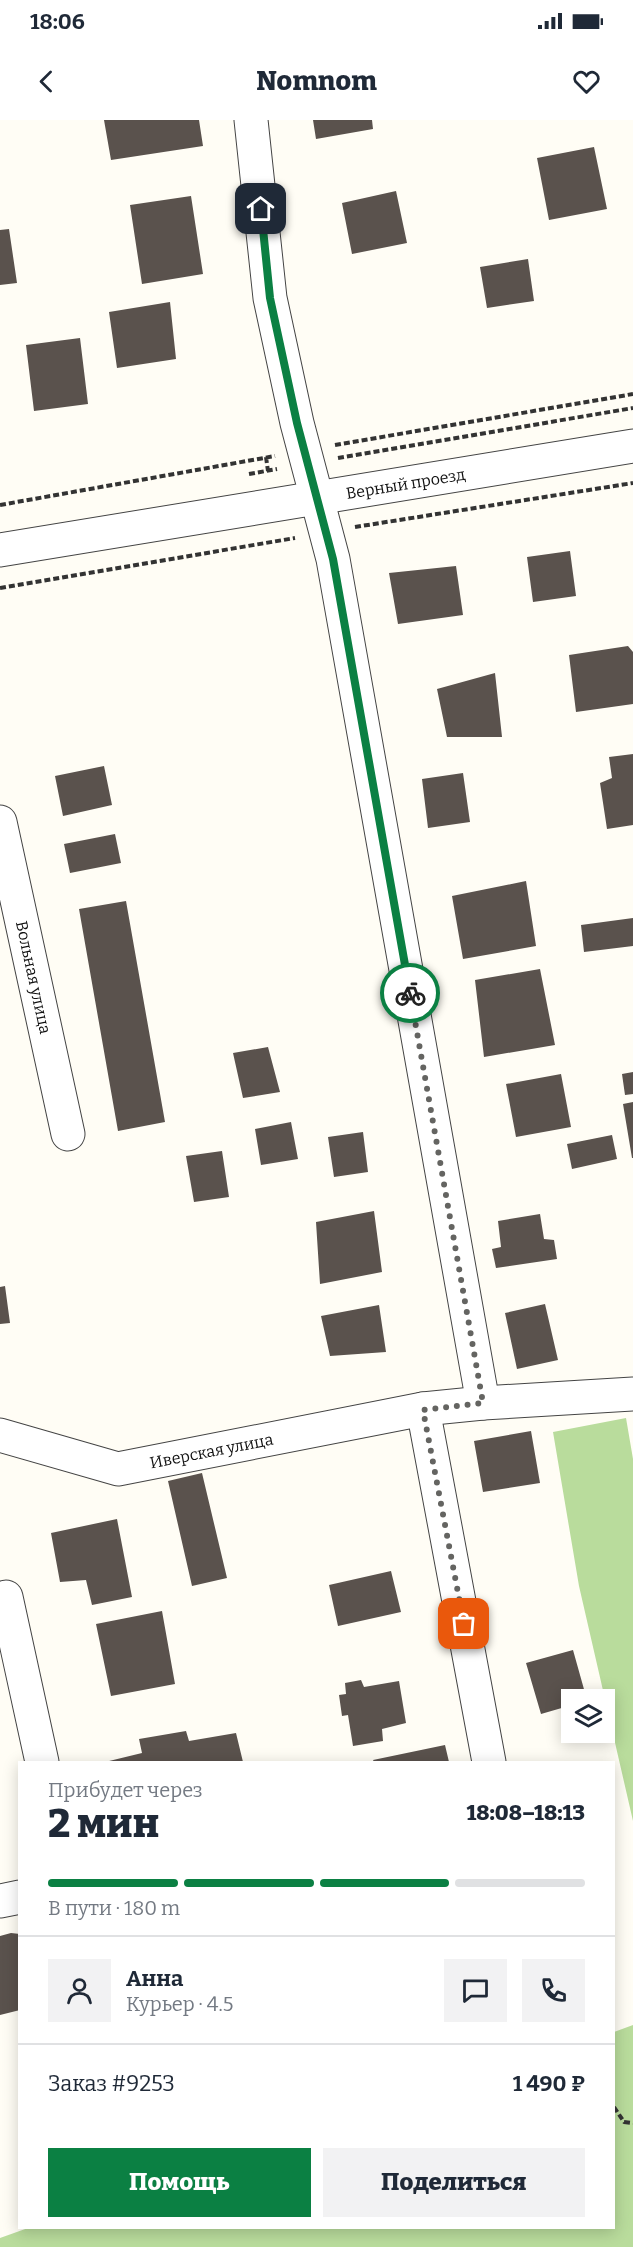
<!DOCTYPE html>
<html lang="ru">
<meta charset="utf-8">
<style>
body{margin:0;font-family:Bitter,serif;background:#f2f2f3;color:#1f2937;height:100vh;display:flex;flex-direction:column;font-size:22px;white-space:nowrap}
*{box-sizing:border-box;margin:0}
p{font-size:20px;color:#747a83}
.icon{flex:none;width:33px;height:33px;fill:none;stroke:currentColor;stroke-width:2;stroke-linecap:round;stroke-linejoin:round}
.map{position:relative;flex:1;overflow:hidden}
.side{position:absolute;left:18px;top:1641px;width:597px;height:468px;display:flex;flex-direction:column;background:#fff;border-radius:0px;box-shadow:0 3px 15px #0003}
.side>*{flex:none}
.fabs{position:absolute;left:561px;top:1569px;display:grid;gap:12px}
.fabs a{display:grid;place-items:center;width:54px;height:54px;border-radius:0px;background:#fff;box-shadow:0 3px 15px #0003;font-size:30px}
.pin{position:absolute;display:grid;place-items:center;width:51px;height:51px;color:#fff;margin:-26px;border-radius:12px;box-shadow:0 3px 9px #0006}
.courier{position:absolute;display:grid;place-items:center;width:60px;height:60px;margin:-30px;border:4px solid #0b8043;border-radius:50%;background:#fff;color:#222;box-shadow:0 2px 8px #0007}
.summary em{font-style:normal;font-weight:800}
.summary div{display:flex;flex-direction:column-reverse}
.summary{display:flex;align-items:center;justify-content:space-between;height:102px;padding:0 30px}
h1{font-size:39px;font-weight:800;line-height:45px}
.bar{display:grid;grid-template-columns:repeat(4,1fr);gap:9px 6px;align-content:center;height:72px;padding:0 30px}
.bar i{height:8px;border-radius:4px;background:#e0e1e3}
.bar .selected{background:#0b8043}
.bar p{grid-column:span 4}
.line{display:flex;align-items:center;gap:15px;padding:0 30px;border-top:2px solid #e0e1e3}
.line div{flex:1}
.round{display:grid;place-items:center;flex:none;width:63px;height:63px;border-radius:0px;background:#f2f2f3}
.action{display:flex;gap:12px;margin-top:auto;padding:12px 30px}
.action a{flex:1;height:69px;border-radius:0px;background:#0b8043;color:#fff;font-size:24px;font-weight:800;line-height:69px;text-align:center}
.action a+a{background:#f2f2f3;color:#1f2937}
.status{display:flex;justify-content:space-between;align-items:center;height:42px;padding:0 30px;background:#fff;direction:ltr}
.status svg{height:16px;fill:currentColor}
header{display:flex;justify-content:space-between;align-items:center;height:78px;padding:0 30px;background:#fff;font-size:27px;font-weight:800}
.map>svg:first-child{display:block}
.forest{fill:#b9dc9c}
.building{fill:#5a524d}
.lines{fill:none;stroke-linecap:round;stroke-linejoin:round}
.street-casing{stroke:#444;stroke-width:35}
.path{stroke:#333;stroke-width:4;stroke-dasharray:6 3;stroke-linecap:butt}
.street{stroke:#fff;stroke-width:33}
.done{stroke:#646461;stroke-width:6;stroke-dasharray:0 10.8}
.route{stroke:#0b8043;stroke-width:8}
.labels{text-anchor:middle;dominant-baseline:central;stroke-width:6;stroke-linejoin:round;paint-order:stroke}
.street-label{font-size:16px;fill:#111;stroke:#fff}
</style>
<div class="status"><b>18:06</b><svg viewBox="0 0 49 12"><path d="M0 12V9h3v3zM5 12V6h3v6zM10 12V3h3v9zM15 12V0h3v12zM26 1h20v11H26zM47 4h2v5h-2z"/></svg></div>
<header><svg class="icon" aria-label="back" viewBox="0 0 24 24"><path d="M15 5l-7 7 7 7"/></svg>Nomnom<svg class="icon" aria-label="heart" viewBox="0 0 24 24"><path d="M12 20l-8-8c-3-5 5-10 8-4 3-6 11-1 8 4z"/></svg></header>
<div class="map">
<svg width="633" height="2127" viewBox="0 0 633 2127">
<rect width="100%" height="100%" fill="#fffdf5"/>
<path class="forest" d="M626,1298L633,1339V1701L579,1466L553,1312Z
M633,1905V2127H0V2118L28,2108H614V1912Z"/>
<path class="building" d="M104,0H199L203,26L111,40Z
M313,0H372L373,9L316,19Z
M594,27L607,89L549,100L537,38Z
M396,71L407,123L352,134L342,83Z
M191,76L203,154L142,164L130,85Z
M9,109L17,163L0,165V110Z
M528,139L534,181L487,188L480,147Z
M170,182L176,239L117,248L109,192Z
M80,218L88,284L34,291L26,225Z
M570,431L576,476L533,482L527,437Z
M456,446L463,495L398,504L389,453Z
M628,526L633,532V584L576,592L569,535Z
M495,553L502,617H447L437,569Z
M633,634V705L607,709L600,663L612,658L609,637Z
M104,646L112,685L63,696L55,656Z
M463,653L470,702L428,708L422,659Z
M115,714L121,743L70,753L64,724Z
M526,761L536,826L463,839L452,776Z
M126,781L165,1002L118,1011L79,789Z
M633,798V826L584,832L581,805Z
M540,849L555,925L484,937L475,860Z
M268,927L280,972L243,978L233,933Z
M633,952V974L625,975L622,954Z
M561,954L571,1007L516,1017L506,964Z
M633,982V1038H632L623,984Z
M291,1002L298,1039L261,1045L255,1009Z
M363,1012L368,1052L334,1057L328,1017Z
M612,1015L617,1039L572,1049L567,1024Z
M222,1031L229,1077L194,1082L186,1036Z
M374,1091L382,1152L320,1164L316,1102Z
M540,1094L544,1119L554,1120L557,1139L496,1148L492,1129L501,1127L498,1101Z
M5,1166L10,1203L0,1204V1167Z
M545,1184L558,1240L517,1249L505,1193Z
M379,1185L386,1232L330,1236L321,1196Z
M531,1311L540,1363L483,1372L474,1321Z
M202,1353L227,1458L192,1466L168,1361Z
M117,1399L132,1477L92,1485L86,1460L60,1462L51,1413Z
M391,1451L401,1492L338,1506L329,1465Z
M162,1491L175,1564L111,1576L96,1504Z
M573,1530L587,1580H572V1585L541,1594L526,1543Z
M361,1560L364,1567L399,1561L406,1603L382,1609L383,1621L353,1626L348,1595L342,1596L339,1575L346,1574L345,1563Z
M186,1611L189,1621L236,1613L243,1642H105L142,1633L139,1619Z
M445,1625L449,1642H374L373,1640Z
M11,1813L20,1814V1890L0,1895V1816Z"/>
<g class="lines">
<g class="street-casing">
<g id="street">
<path d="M251,0L270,178L297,303L333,439L483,1283"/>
<path id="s1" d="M0,430L633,326"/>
<path id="s2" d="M0,702L68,1014"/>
<path d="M423,1289L489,1642"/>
<path id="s3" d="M0,1315L118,1349L423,1289L483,1283L633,1274"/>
<path d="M6,1477L42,1642"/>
<path d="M0,1781L20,1777"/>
</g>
</g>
<path class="path" d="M335,325L633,274
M266,337L268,351
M338,338L633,288
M249,354L277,349
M0,385L275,336
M355,407L633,363
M0,468L295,418
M614,1987L624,2002L633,2003"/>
<use href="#street" class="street"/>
</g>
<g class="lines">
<path class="done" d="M410,873L483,1283L423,1290L464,1504"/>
<path class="route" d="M261,89L270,178L297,303L333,439L410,873"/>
</g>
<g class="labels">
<g class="street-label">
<text stroke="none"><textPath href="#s1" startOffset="411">Верный проезд</textPath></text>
<text stroke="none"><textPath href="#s2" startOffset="159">Вольная улица</textPath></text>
<text stroke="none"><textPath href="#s3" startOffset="218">Иверская улица</textPath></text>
</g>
</g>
</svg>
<div class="fabs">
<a><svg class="icon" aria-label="layers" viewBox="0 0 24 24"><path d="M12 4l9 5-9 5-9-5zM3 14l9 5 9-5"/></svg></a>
</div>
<div class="pin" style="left:464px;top:1504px;background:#ea580c"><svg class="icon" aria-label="bag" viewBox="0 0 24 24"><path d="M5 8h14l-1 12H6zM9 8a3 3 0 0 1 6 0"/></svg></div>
<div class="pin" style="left:261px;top:89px;background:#1f2937"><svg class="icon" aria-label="home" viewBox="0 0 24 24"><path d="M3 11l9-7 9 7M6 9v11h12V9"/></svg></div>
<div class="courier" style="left:410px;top:873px"><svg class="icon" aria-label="bike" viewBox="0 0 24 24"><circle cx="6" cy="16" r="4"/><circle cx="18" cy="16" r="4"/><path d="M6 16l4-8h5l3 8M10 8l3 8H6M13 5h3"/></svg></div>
<section class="side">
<div class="summary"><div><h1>2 мин</h1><p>Прибудет через</p></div><em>18:08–18:13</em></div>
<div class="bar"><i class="selected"></i><i class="selected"></i><i class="selected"></i><i></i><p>В пути · 180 m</p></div>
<div class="line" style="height:108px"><a class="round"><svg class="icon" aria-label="person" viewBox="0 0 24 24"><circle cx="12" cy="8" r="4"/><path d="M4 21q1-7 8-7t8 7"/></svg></a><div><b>Анна</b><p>Курьер · 4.5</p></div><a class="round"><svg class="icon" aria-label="chat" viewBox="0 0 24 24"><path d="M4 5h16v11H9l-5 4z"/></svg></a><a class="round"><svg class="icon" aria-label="phone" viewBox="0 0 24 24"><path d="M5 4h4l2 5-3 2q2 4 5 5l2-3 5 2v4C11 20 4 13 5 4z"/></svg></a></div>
<div class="line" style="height:78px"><div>Заказ #9253</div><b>1 490 ₽</b></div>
<div class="action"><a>Помощь</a><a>Поделиться</a></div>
</section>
</div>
